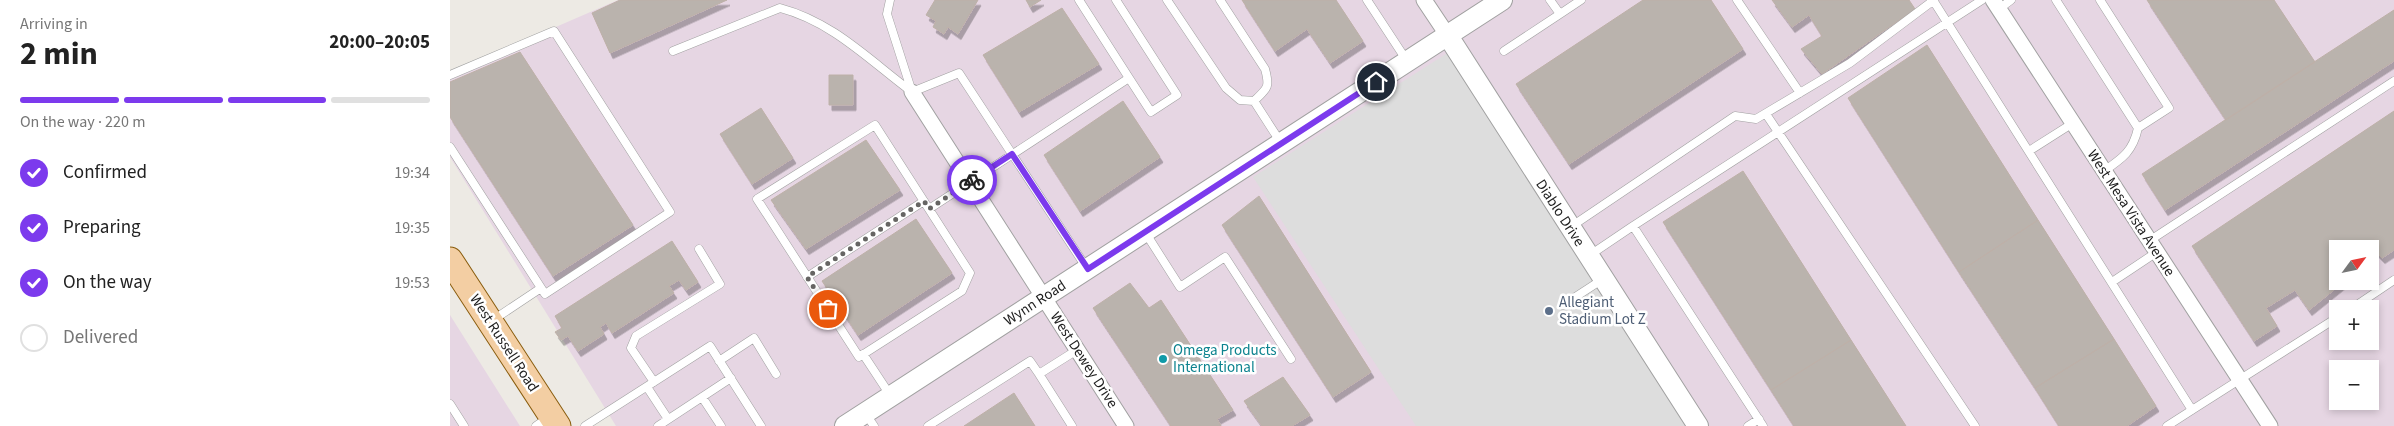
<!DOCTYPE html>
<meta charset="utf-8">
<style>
body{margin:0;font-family:"Source Sans 3",sans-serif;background:#f2f2f2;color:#222;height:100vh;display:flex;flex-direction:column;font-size:19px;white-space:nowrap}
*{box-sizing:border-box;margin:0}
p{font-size:16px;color:#767676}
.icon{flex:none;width:28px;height:28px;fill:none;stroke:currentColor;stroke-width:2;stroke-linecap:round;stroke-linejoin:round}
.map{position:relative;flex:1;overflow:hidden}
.panel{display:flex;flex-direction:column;background:#fff;width:450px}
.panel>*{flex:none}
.needle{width:32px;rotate:57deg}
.buttons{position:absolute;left:1879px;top:240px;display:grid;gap:10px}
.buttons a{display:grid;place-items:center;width:50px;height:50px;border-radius:0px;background:#fff;box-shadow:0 2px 8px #0003;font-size:25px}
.pin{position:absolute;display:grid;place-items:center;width:42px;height:42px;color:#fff;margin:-21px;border:2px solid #fff;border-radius:50%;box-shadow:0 1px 5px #0007}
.courier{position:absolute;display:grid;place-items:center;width:50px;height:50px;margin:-25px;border:4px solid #7c3aed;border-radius:50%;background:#fff;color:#222;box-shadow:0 1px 6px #0007}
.headline em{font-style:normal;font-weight:700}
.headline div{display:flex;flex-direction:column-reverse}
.headline{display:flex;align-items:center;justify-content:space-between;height:85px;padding:0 20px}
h1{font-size:32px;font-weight:700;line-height:38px}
.bar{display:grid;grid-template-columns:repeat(4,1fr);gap:8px 5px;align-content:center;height:60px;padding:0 20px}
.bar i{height:6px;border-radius:4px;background:#e0e0e0}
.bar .current{background:#7c3aed}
.bar p{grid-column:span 4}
ol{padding:0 20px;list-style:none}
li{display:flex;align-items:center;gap:15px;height:55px}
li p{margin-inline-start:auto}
li .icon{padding:5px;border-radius:50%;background:#7c3aed;color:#fff;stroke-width:4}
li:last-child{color:#767676}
li i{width:28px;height:28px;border:2px solid #e0e0e0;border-radius:50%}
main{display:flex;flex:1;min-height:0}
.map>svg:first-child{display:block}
.industrial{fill:#e6d6e3;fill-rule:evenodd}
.parking{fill:#ddd}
.building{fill:#bab3ad;stroke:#beb0a8;filter:url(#shadow)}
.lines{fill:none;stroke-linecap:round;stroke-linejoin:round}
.service-casing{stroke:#a1a1a1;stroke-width:9}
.minor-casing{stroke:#a1a1a1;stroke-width:17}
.tertiary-casing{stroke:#a1a1a1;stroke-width:22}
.primary-casing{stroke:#895c0d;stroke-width:27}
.service{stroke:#fff;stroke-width:8}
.minor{stroke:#fff;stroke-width:15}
.tertiary{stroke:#fff;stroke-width:20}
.primary{stroke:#f3cea3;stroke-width:25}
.done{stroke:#666563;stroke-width:5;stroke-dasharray:0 9}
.route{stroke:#7c3aed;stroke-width:6}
.service-dot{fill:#5c6f8a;stroke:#fff;stroke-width:2}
.culture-dot{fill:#0f9aa8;stroke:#fff;stroke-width:2}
.labels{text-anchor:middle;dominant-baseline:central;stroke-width:5;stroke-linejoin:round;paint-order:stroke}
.street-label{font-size:15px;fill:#1d1d1d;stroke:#fff}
.service-label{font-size:15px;fill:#4e5e75;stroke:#fff;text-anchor:start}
.culture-label{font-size:15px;fill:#0d838f;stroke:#fff;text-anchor:start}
</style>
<main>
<section class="panel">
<div class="headline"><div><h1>2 min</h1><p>Arriving in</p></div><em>20:00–20:05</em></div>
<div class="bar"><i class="current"></i><i class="current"></i><i class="current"></i><i></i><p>On the way · 220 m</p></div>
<ol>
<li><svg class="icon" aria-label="check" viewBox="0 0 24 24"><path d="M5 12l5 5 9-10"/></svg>Confirmed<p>19:34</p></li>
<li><svg class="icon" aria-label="check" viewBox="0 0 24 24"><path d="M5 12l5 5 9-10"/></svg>Preparing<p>19:35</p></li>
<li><svg class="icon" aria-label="check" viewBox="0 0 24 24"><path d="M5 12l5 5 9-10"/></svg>On the way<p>19:53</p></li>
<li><i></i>Delivered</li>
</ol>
</section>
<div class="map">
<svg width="1944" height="426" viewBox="0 0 1944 426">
<defs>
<filter id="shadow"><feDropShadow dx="3" dy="5.5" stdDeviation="0" flood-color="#0004"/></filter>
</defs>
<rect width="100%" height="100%" fill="#edeae4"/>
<path class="industrial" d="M168,0H1944V426H166L0,157V73ZM1888,249H1920V281H1888ZM1888,309H1920V341H1888ZM1888,369H1920V401H1888Z
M0,315L70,426H0Z"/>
<path class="parking" d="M999,52L1243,426H966L803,177Z"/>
<path class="building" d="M170,0H277L160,53L142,13Z
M485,0H528L508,34L498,27L494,34L483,27L486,21L476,15Z
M576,0H591L580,7Z
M792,0H886L913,41L880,63L857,29L825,51Z
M1193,0H1261L1293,49L1119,164L1066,84Z
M1322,0H1459L1465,9L1372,74L1351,49L1372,36L1359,15L1342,27Z
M1697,0H1824L1865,62L1776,120Z
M612,8L649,64L569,112L533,55Z
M1944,10V61L1715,210L1692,174Z
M1477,45L1588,220L1509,272L1398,98Z
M70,52L183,225L103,276L0,117V82Z
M379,75H403V105H379Z
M673,101L710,157L630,211L594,155Z
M311,108L343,158L302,184L270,134Z
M1944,111V250L1932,258L1917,243L1909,249H1888V281H1895L1859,310L1845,290L1816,308L1827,326L1804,341L1742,246Z
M416,140L450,190L356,249L321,200Z
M1293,171L1401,340L1321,390L1213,222Z
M809,196L921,372L883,397L772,225Z
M466,219L502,273L408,335L372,281Z
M1588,220L1664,339L1585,388L1509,272Z
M222,241L248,282L236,290L229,280L219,286L224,293L162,333L156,323L150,327L154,334L128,351L118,336L111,340L105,332L112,328L105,316Z
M680,283L699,308L711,300L783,410L767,419L771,426H721L643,308Z
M1664,339L1706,406L1677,426H1609L1585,388Z
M1401,340L1456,426H1344L1321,390Z
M833,377L860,415L842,426H812L794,401Z
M564,393L585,426H514Z"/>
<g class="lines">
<g class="service-casing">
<path id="service" d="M440,0L437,14L462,92
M666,0L727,95L701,112L679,78
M717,0L776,88L790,100L804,101C818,88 820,87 815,69L770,0
M917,0L957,61
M1100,0L1110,14L1131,0
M1287,0L1350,93
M1483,0L1742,410L1888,317
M1606,0L1688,128L1719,108L1650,0
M1549,9L1561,0
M223,51L330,8C383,22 419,60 462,92
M1054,51L1110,14
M0,75L104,31L220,212L95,294L0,147
M462,92L509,73L636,267
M804,101L831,143
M1316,114L1525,426
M425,125L520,273L512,291L409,357L307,199Z
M1579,151L1623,123
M1654,171C1673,158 1683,151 1688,128
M479,209L679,78L629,0
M1122,226L1285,116L1306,119L1400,63L1484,0
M1183,226L1532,0
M695,232L730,287L775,257L841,359
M1699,241L1944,81
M1140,255L1183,226L1313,426
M357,277L474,201
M1662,282L1707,252
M1113,305L1153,279
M1901,309L1944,280
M43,320L91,288
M413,354L440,395
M269,361L304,338L326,374
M204,382L181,348L186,336L270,284L249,249
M197,387L218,419
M252,397L271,426
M0,404L14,426
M415,413L424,426
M86,426L99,417
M135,426L260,346L311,426
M208,426L281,378
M478,426L580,361L589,374
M622,426L589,374L627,350
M1298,426L1309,419
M1717,426L1742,410"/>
</g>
<g class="minor-casing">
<path id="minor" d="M974,0L998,36
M1543,0L1820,426
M462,92L676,426"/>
</g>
<g class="tertiary-casing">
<path id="tertiary" d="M998,36L1248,426
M395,426L1052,0"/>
</g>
<g class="primary-casing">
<path id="primary" d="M0,260L108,426"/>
</g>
<use href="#service" class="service"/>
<use href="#minor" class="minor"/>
<use href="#tertiary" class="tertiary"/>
<use href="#primary" class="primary"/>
</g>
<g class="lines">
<path class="done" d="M378,309L357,277L474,201L479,209L522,180"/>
<path class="route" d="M522,180L562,154L638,269L926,82"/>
</g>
<circle class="service-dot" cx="1099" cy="311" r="5"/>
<circle class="culture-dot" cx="713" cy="359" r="5"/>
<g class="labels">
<g class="street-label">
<text transform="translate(1110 213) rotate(57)">Diablo Drive</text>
<text transform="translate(1681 213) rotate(57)">West Mesa Vista Avenue</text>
<text transform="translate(585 303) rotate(-33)">Wynn Road</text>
<text transform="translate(54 343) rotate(57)">West Russell Road</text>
<text transform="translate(634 360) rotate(57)">West Dewey Drive</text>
</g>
<g class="service-label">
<text x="1109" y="302">Allegiant<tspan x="1109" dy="17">Stadium Lot Z</tspan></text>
</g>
<g class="culture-label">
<text x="723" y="350">Omega Products<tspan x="723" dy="17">International</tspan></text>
</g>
</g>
</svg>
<div class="buttons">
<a><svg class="needle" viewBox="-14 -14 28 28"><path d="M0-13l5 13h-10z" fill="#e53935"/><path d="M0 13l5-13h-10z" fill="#767676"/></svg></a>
<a>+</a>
<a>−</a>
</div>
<div class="pin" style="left:378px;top:309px;background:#ea580c"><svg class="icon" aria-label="bag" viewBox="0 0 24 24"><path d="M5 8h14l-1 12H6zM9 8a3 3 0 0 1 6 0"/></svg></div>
<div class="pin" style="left:926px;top:82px;background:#1f2937"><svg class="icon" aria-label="home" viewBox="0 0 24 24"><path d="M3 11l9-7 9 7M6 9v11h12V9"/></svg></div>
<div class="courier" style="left:522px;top:180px"><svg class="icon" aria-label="bike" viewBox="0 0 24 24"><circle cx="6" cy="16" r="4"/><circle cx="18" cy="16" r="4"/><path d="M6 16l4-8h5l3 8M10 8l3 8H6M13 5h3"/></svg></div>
</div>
</main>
